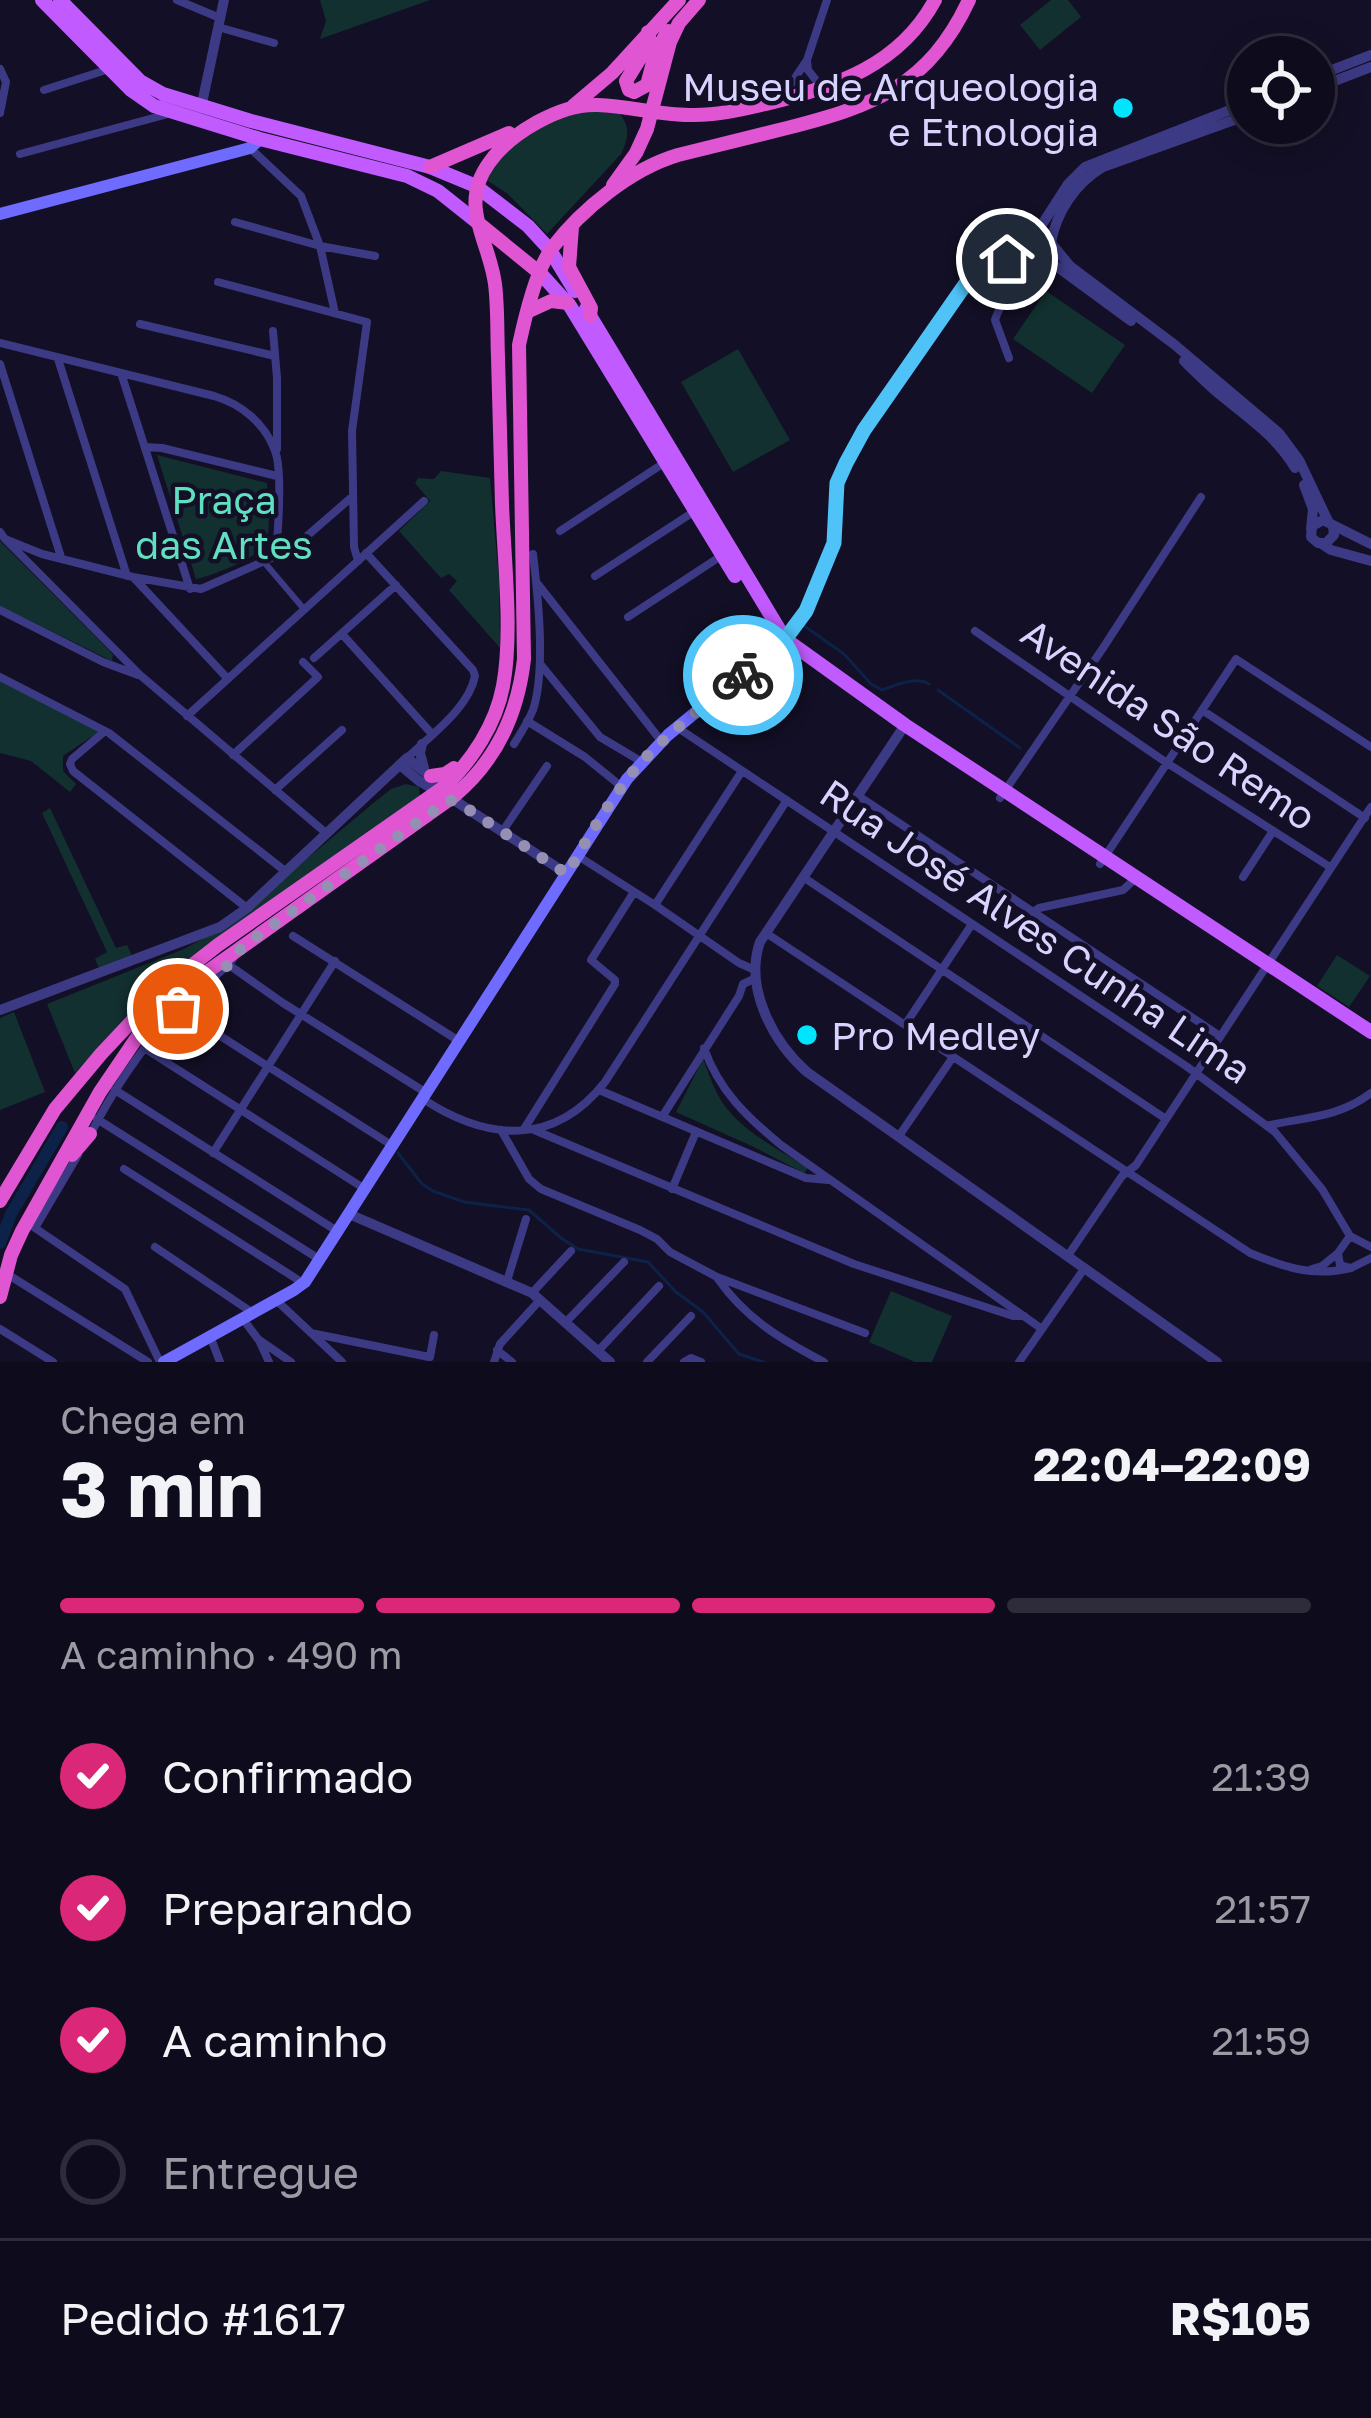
<!DOCTYPE html>
<html lang="pt">
<meta charset="utf-8">
<style>
body{margin:0;font-family:"Golos Text",sans-serif;background:#1c1929;color:#f1f3f6;height:100vh;display:flex;flex-direction:column;font-size:45px;white-space:nowrap}
*{box-sizing:border-box;margin:0}
p{font-size:39px;color:#9b9ba3}
.icon{flex:none;width:66px;height:66px;fill:none;stroke:currentColor;stroke-width:2;stroke-linecap:round;stroke-linejoin:round}
.map{position:relative;height:1362px;overflow:hidden}
.details{display:flex;flex-direction:column;background:#0e0b1c;flex:1}
.details>*{flex:none}
.controls{position:absolute;left:1227px;top:36px;display:grid;gap:24px}
.controls a{display:grid;place-items:center;width:108px;height:108px;border-radius:50%;background:#0e0b1c;box-shadow:0 6px 30px #0003,0 0 0 3px #2e2b3b;font-size:60px}
.pin{position:absolute;display:grid;place-items:center;width:102px;height:102px;color:#fff;margin:-51px;border:6px solid #fff;border-radius:50%;box-shadow:0 3px 12px #0007}
.courier{position:absolute;display:grid;place-items:center;width:120px;height:120px;margin:-60px;border:9px solid #4fc3f7;border-radius:50%;background:#fff;color:#222;box-shadow:0 3px 15px #0007}
.overview em{font-style:normal;font-weight:700}
.overview div{display:flex;flex-direction:column-reverse}
.overview{display:flex;align-items:center;justify-content:space-between;height:204px;padding:0 60px}
h1{font-size:78px;font-weight:700;line-height:90px}
.bar{display:grid;grid-template-columns:repeat(4,1fr);gap:18px 12px;align-content:center;height:144px;padding:0 60px}
.bar i{height:15px;border-radius:9px;background:#2e2b3b}
.bar .current{background:#db2777}
.bar p{grid-column:span 4}
.line{display:flex;align-items:center;gap:30px;padding:0 60px;border-top:3px solid #2e2b3b}
.line div{flex:1}
ol{padding:0 60px;list-style:none}
li{display:flex;align-items:center;gap:36px;height:132px}
li p{margin-inline-start:auto}
li .icon{padding:12px;border-radius:50%;background:#db2777;color:#fff;stroke-width:4}
li:last-child{color:#9b9ba3}
li i{width:66px;height:66px;border:6px solid #2e2b3b;border-radius:50%}
.map>svg:first-child{display:block}
.green{fill:#12302f}
.lines{fill:none;stroke-linecap:round;stroke-linejoin:round}
.stream{stroke:#0c2248;stroke-width:3}
.river{stroke:#0c2248;stroke-width:12}
.pedestrian{stroke:#3d3a85;stroke-width:6}
.minor{stroke:#3d3a85;stroke-width:8}
.tertiary{stroke:#3d3a85;stroke-width:10}
.secondary{stroke:#6f6bff;stroke-width:12}
.primary{stroke:#c25bff;stroke-width:14}
.trunk{stroke:#e055d1;stroke-width:14}
.done{stroke:#948fb3;stroke-width:12;stroke-dasharray:0 21.6}
.route{stroke:#4fc3f7;stroke-width:15}
.poi-dot{fill:#00e5ff;stroke:#130f26;stroke-width:4.5}
.labels{text-anchor:middle;dominant-baseline:central;stroke-width:9;stroke-linejoin:round;paint-order:stroke}
.poi-label{font-size:39px;fill:#d9d4ff;stroke:#130f26;text-anchor:end}
.park-label{font-size:39px;fill:#5fe0c0;stroke:#130f26}
.street-label{font-size:39px;fill:#d9d4ff;stroke:#130f26}
</style>
<div class="map">
<svg width="1371" height="1362" viewBox="0 0 1371 1362">
<rect width="100%" height="100%" fill="#130f26"/>
<path class="green" d="M320,0H430L320,39L326,21Z
M1051,0H1068L1081,17L1040,50L1020,25Z
M579,111H617C631,125 629,138 621,154L547,234L508,194L485,179C504,140 542,126 579,111Z
M1046,291L1125,345L1092,393L1013,339Z
M738,349L790,440L733,472L681,382Z
M157,455L267,483C268,497 271,530 266,543C260,557 212,576 196,579Z
M441,471L490,478L499,579L500,648L449,590L457,581L449,574L441,578L399,531L430,501L415,483L418,478L434,479Z
M0,541L108,649L113,655L112,661L0,606Z
M0,681L100,731L63,756V771L76,784L70,792L31,761L0,753Z
M406,784L419,787L420,798L188,961L150,991L75,1073L47,1004L184,949L228,925L371,805L391,789Z
M50,808L116,948L127,945L132,956L99,968L95,959L107,952L42,813Z
M1337,955L1370,976L1349,1007L1317,986Z
M14,1012L45,1092L0,1110V1018Z
M703,1059C708,1071 712,1084 718,1095C736,1129 777,1148 808,1168L804,1173L754,1147L676,1112Z
M891,1291L952,1316L932,1362H915L869,1342Z"/>
<g class="lines">
<path class="stream" d="M803,625L844,654L871,684L882,690C897,685 915,676 929,684
M938,690L1020,748
M398,1153L422,1184L433,1191L464,1202L529,1210L561,1238L578,1249L648,1262L676,1292L703,1312L739,1354L763,1362"/>
<path class="river" d="M0,1243L11,1214L62,1127"/>
<path class="pedestrian" d="M264,562L304,609"/>
<path class="minor" d="M177,0L220,18
M218,27L274,43
M807,61L808,70L822,88
M0,69L6,82L0,113
M44,90L109,69
M783,96L807,60L827,0
M250,148L301,196L320,246L335,313
M20,154L168,114
M235,222L320,246L375,256
M218,282L367,322L352,431L354,547L358,561
M140,324L275,356
M273,331L277,378V449
M0,343L214,396C241,404 265,423 275,451C283,471 278,531 276,555
M58,359L127,576
M0,364L61,557
M122,376L190,589
M145,447L162,448L277,476
M560,531L664,463
M0,532L5,539L42,554L133,577L201,589L292,549L353,496
M5,539L140,675L326,833
M366,553L473,670L475,676C469,708 430,736 407,758
M595,576L695,511
M134,578L228,679
M537,583L662,742
M0,610L103,662L138,675
M628,617L721,556
M975,631L1167,763L1330,867
M342,634L432,734
M785,639L805,611L834,543V505L837,483L846,463L864,431L969,279C980,267 994,258 1011,260C1020,282 1001,300 995,320L1009,358
M314,658L396,585
M541,665L600,737L642,762
M0,677L109,733L285,871
M1202,710L1365,818
M187,716L424,501
M527,721L585,757L622,787
M678,728L1186,1066L1275,1132L1322,1189L1350,1236
M105,731L72,759L70,764L73,771L247,908
M514,744C521,733 528,722 533,710C546,670 538,596 533,554
M233,755L318,677L303,662
M275,790L342,730
M857,795L1220,1036
M1000,798L1103,648L1201,497
M502,832L547,766
M578,856L655,905L739,963L755,970
M1100,864L1236,659L1371,747
M803,877L1166,1119
M1243,877L1273,831
M655,905L742,771
M1033,912L1039,908L1123,890L1137,877
M766,933L1250,1253C1286,1268 1313,1277 1351,1268
M293,936L459,1041
M229,965L283,1003L425,1092
M178,1009L393,1146
M905,1025L972,924
M144,1048L365,1189
M704,1048C719,1091 747,1117 781,1145L1042,1329
M115,1090L337,1231
M599,1090L806,1178L828,1180
M423,1099C487,1141 554,1147 605,1082L787,800
M662,1117L739,996L743,984L756,978
M97,1119L319,1259
M1270,1125C1307,1117 1340,1117 1371,1093
M524,1129L615,984V980L591,960L634,892
M501,1130L529,1179L541,1189L640,1230L657,1239L670,1252L717,1277L865,1333
M534,1130L854,1264L1013,1316H1024
M899,1136L953,1057
M89,1137C114,1088 144,1043 183,1004C199,988 219,976 233,959
M213,1153L335,961
M78,1155L35,1228L125,1289L160,1362
M124,1169L303,1283
M672,1189L696,1132
M1350,1236L1338,1253L1340,1265L1351,1268L1371,1258
M1350,1236L1371,1247
M155,1247L253,1313
M1067,1257L1122,1176L1136,1165L1371,807
M1312,1269L1322,1266L1338,1253
M7,1274L148,1362
M718,1279C746,1319 782,1340 824,1362
M507,1281L526,1219
M532,1293L571,1251
M276,1300L342,1362
M243,1319L258,1339L291,1362
M566,1322L624,1262
M0,1329L53,1362
M311,1333L429,1357
M210,1336L220,1362
M259,1340L269,1362
M497,1350L512,1362
M598,1351L659,1286
M430,1357L434,1335
M494,1362L500,1344L540,1300
M647,1362L691,1316
M684,1362L691,1358L701,1362
M1019,1362L1084,1269"/>
<path class="tertiary" d="M1314,77L1371,55
M1314,89L1371,67
M201,108L224,0
M1248,115L1103,167C1076,183 1056,212 1051,243L1070,266L1175,345L1279,433L1299,460L1329,523
M1034,237L1068,184L1085,167L1248,103
M1037,252L1131,321
M1184,361C1195,372 1207,384 1219,394C1247,417 1276,436 1295,468
M1304,485L1313,509L1311,529
M1333,527L1334,535L1326,543H1318L1311,537L1312,526L1323,520L1371,544
M1322,544L1331,550L1371,561
M905,725L760,942C744,988 773,1042 807,1072L1217,1362
M422,744L420,753L424,768
M400,765L419,781L457,802L567,874
M0,1010L220,927L247,908L407,758L436,781
M349,1214L532,1293L610,1362"/>
<path class="secondary" d="M0,214L235,152L250,148L260,139
M164,1362L294,1290L305,1282L627,779L668,735L785,639"/>
<path class="primary" d="M42,0L131,90L154,106L260,139L407,176L438,191L477,222
M60,0L140,81L163,94L251,121L430,167L476,186L528,226L550,250L575,291
M541,274L570,306L735,576
M586,309L785,639L905,725L1371,1032"/>
<path class="trunk" d="M648,32L650,42L626,81L629,90L634,92L647,85L656,51L668,31
M573,106L612,73L679,0
M430,167L509,133
M613,185L636,153L647,129L670,42L679,23L699,0
M477,222L541,274
M572,227L569,267L591,308L590,316
M527,312L551,301L568,303
M431,776L445,774L454,768
M72,1155L90,1134
M0,1201L55,1109L101,1054L164,987L218,945L444,787C472,761 496,724 503,686C513,635 504,557 502,504C501,455 499,406 498,357C497,333 498,308 495,284C489,239 458,206 489,163C510,133 561,103 598,105C629,106 659,115 689,115C717,116 744,109 770,103C837,86 900,65 935,0
M0,1297L11,1255L22,1231L100,1092L138,1036L155,1017L197,979L454,796C496,761 518,713 524,659L519,345C525,317 536,270 552,248C582,209 631,169 678,155C714,146 750,137 787,128C873,106 929,86 969,0"/>
</g>
<g class="lines">
<path class="done" d="M178,1009L229,964L242,947L449,800L457,802L567,874C586,841 606,807 629,777C660,737 704,707 743,675"/>
<path class="route" d="M743,675L780,646L806,611L834,543L837,483L846,463L864,430L969,279L993,261L1007,259"/>
</g>
<g class="poi-dot">
<circle cx="1123" cy="108" r="12"/>
<circle cx="807" cy="1035" r="12"/>
</g>
<g class="labels">
<g class="poi-label">
<text x="1099" y="86">Museu de Arqueologia<tspan x="1099" dy="45">e Etnologia</tspan></text>
<text x="831" y="1035" text-anchor="start">Pro Medley</text>
</g>
<g class="park-label">
<text x="224" y="499">Praça<tspan x="224" dy="45">das Artes</tspan></text>
</g>
<g class="street-label">
<text transform="translate(1169 724) rotate(34)">Avenida São Remo</text>
<text transform="translate(1036 931) rotate(34)">Rua José Alves Cunha Lima</text>
</g>
</g>
</svg>
<div class="controls">
<a><svg class="icon" aria-label="locate" viewBox="0 0 24 24"><circle cx="12" cy="12" r="6"/><path d="M12 2v4M12 18v4M2 12h4M18 12h4"/></svg></a>
</div>
<div class="pin" style="left:178px;top:1009px;background:#ea580c"><svg class="icon" aria-label="bag" viewBox="0 0 24 24"><path d="M5 8h14l-1 12H6zM9 8a3 3 0 0 1 6 0"/></svg></div>
<div class="pin" style="left:1007px;top:259px;background:#1f2937"><svg class="icon" aria-label="home" viewBox="0 0 24 24"><path d="M3 11l9-7 9 7M6 9v11h12V9"/></svg></div>
<div class="courier" style="left:743px;top:675px"><svg class="icon" aria-label="bike" viewBox="0 0 24 24"><circle cx="6" cy="16" r="4"/><circle cx="18" cy="16" r="4"/><path d="M6 16l4-8h5l3 8M10 8l3 8H6M13 5h3"/></svg></div>
</div>
<section class="details">
<div class="overview"><div><h1>3 min</h1><p>Chega em</p></div><em>22:04–22:09</em></div>
<div class="bar"><i class="current"></i><i class="current"></i><i class="current"></i><i></i><p>A caminho · 490 m</p></div>
<ol>
<li><svg class="icon" aria-label="check" viewBox="0 0 24 24"><path d="M5 12l5 5 9-10"/></svg>Confirmado<p>21:39</p></li>
<li><svg class="icon" aria-label="check" viewBox="0 0 24 24"><path d="M5 12l5 5 9-10"/></svg>Preparando<p>21:57</p></li>
<li><svg class="icon" aria-label="check" viewBox="0 0 24 24"><path d="M5 12l5 5 9-10"/></svg>A caminho<p>21:59</p></li>
<li><i></i>Entregue</li>
</ol>
<div class="line" style="height:156px"><div>Pedido #1617</div><b>R$105</b></div>
</section>
